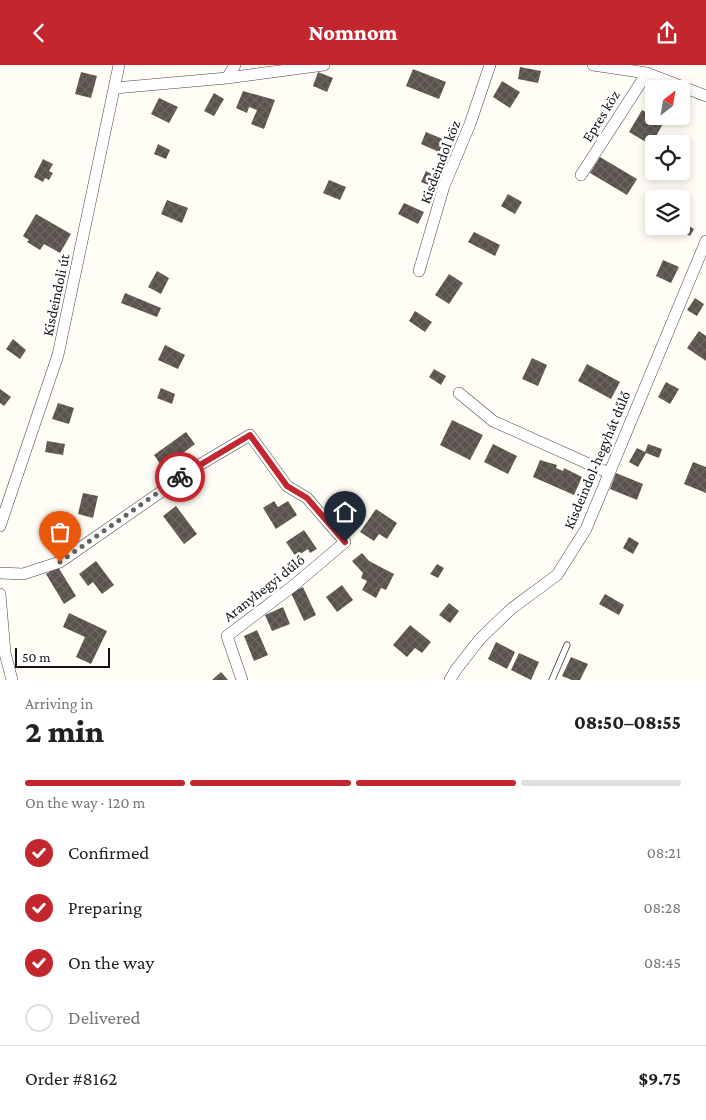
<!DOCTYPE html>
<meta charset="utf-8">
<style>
body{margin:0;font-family:"Crimson Pro",serif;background:#f2f2f2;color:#222;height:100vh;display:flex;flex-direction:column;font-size:19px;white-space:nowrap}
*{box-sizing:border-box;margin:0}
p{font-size:16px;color:#767676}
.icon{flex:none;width:28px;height:28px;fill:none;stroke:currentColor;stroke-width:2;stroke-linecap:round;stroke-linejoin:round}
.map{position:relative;height:615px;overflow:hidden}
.drawer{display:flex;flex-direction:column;background:#fff;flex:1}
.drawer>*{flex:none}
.needle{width:32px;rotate:31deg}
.tools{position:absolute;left:645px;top:15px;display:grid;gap:10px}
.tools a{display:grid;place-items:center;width:45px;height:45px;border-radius:5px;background:#fff;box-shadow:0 2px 8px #0003;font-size:25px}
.scale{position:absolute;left:15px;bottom:12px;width:95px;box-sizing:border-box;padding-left:5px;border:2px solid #111;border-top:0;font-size:14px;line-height:18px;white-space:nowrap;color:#111;-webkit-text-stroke:4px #fff;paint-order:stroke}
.pin{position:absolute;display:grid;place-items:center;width:42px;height:42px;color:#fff;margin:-51px -21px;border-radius:50% 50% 50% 0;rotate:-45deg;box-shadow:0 0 5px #0007}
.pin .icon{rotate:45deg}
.courier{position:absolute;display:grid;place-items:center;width:50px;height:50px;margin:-25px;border:4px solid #c4262e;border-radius:50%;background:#fff;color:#222;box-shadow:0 1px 6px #0007}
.head em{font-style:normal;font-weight:800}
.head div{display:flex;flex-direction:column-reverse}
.head{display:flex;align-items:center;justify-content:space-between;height:85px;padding:0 25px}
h1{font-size:32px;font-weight:800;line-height:38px}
.bar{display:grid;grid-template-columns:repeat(4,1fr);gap:8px 5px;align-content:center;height:60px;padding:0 25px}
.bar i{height:6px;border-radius:4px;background:#e0e0e0}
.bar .active{background:#c4262e}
.bar p{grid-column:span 4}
.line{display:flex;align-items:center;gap:12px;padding:0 25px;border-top:1px solid #e0e0e0}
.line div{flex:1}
ol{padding:0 25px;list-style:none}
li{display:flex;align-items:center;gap:15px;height:55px}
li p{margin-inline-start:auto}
li .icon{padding:5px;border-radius:50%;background:#c4262e;color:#fff;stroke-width:4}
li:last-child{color:#767676}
li i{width:28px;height:28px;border:2px solid #e0e0e0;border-radius:50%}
header{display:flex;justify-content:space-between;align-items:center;height:65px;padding:0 25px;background:#c4262e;color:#fff;font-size:22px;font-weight:800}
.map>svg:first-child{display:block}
.building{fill:url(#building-cross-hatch)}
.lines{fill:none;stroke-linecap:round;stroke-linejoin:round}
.lane-casing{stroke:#444;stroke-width:7}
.street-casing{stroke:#444;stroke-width:12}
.lane{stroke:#fff;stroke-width:5.5}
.street{stroke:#fff;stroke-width:11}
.done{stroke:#646461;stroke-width:5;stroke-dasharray:0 9}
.route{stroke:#c4262e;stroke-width:6}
.labels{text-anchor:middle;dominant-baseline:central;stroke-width:5;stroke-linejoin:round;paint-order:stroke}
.street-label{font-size:15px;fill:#111;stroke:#fff}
</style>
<header><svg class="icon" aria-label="back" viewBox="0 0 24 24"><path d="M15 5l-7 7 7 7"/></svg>Nomnom<svg class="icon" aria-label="share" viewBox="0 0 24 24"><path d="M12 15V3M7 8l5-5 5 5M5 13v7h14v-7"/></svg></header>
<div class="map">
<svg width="706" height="615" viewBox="0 0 706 615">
<defs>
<pattern id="building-cross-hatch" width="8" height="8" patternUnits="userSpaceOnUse" patternTransform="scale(1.25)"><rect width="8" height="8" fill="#5a524d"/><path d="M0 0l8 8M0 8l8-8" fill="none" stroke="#6d6662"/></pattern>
</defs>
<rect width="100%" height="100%" fill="#fffdf5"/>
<path class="building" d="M520,2L541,6L538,18L518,14Z
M413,4L446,17L439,34L406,21Z
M81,7L97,11L91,33L75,29Z
M318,7L333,13L327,27L313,21Z
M502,16L520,27L510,43L493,32Z
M243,26L275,35L264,64L251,59L257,45L249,42L247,48L236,43Z
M214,28L224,34L214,51L204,46Z
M159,33L178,42L169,58L151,49Z
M642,45L664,57L651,80L629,67Z
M426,67L445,75L439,87L421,79Z
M158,79L170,85L166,94L154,89Z
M600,92L637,114L627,130L590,108Z
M43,94L53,99L49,106L53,108L49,115L45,113L43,117L34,112Z
M426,106L435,111L431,121L421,117Z
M329,115L346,122L340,135L323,128Z
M508,129L522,137L515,149L501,141Z
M167,135L188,143L182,158L161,149Z
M404,138L424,147L418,159L398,149Z
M36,149L71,169L60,188L44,179L40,185L27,177L29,175L23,171Z
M685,159L694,164L690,171L681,166Z
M474,167L500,180L495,191L468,177Z
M663,195L679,202L671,218L656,211Z
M157,206L169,213L161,229L148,222Z
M449,209L463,218L449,239L435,230Z
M125,228L161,243L157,252L121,238Z
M695,233L704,239L697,251L687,245Z
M415,246L432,257L425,267L409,256Z
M699,266L706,271V296L687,283Z
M13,274L26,285L20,294L6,284Z
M165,280L185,290L178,304L158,295Z
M532,293L547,300L538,321L522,314Z
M587,299L620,317L611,334L578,316Z
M434,304L446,311L441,320L429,312Z
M666,317L679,324L670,339L658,332Z
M161,323L175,329L172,339L157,333Z
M0,324L11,332L4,341L0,338Z
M58,338L74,343L69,359L52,354Z
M452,355L483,370L470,395L440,380Z
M186,367L195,379L163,403L154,390Z
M47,376L65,379L63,390L45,387Z
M493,379L517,391L508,409L484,397Z
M648,379L662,384L659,393L646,388L638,402L629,397L637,383L645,387Z
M540,395L557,400L556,403L563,406L564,403L582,412L574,430L533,412Z
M693,397L706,402V428L684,419Z
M616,408L643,419L637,435L610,424Z
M83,428L98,431L93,453L78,449Z
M274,436L278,442L288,436L297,450L276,464L263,443Z
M176,441L197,469L184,479L163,451Z
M376,444L397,458L387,474L379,469L374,476L360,467Z
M304,465L317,484L310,488L308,484L296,492L286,477Z
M629,472L639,478L633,489L623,483Z
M362,488L369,496L394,509L386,525L381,523L376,533L362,525L367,516L361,513L363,508L352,496Z
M96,496L114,520L102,529L93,517L88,521L79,509Z
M437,499L444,503L438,513L430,509Z
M58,502L76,531L64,539L46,509Z
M342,520L353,535L337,547L326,532Z
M303,522L316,550L304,556L291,528Z
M605,529L624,540L619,550L599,539Z
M449,538L459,546L450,558L439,550Z
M283,542L290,559L272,566L265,550Z
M69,548L107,566L91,599L76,592L85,572L63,562Z
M410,560L431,577L422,588L415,583L407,592L393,580Z
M257,565L268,590L254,596L244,571Z
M496,577L515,587L507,604L488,594Z
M519,588L539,597L531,615L511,605Z
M571,592L588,599L580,615H572L562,611Z
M221,607L228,615H212Z"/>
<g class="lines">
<g class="lane-casing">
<path id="lane" d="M552,615L567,580"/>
</g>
<g class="street-casing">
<path id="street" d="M593,0L647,8L706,31
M227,13L235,0
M115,23L227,13L324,0
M581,110L647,8
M419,206L444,121L470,59L490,0
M459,328L493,356L609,408
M0,461L58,290L119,0
M0,508L23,509L60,497L201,399L250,370L287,421L307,433L345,477L293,521L227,571L242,615
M0,529L5,588L12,615
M450,615L455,606L480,574L511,544L557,510L586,464L706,176"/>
</g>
<use href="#lane" class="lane"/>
<use href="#street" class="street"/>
</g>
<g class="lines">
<path class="done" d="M60,497L180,412"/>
<path class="route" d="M180,412L250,370L287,421L307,433L345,477"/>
</g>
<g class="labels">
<g class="street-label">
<text transform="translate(601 51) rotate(-58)">Epres köz</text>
<text transform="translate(440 97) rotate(-69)">Kisdeindol köz</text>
<text transform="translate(56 230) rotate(-78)">Kisdeindoli út</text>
<text transform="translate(597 395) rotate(-67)">Kisdeindol-hegyhát dűlő</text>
<text transform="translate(264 523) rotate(-38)">Aranyhegyi dűlő</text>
</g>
</g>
</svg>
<div class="tools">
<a><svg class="needle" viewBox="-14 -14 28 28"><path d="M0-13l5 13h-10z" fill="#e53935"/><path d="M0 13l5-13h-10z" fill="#767676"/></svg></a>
<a><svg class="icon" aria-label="locate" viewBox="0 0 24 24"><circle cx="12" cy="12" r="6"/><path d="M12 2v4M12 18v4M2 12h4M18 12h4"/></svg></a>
<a><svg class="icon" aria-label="layers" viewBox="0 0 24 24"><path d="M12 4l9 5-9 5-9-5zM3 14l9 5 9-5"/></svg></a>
</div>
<div class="scale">50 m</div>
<div class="pin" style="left:60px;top:497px;background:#ea580c"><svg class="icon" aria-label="bag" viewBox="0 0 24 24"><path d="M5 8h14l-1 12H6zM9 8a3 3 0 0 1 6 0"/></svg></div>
<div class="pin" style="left:345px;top:477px;background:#1f2937"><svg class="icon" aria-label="home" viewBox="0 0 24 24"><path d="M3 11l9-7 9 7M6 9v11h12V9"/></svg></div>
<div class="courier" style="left:180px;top:412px"><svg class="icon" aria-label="bike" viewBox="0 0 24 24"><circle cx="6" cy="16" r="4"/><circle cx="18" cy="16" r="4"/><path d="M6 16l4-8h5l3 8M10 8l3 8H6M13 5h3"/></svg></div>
</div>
<section class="drawer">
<div class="head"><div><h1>2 min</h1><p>Arriving in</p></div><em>08:50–08:55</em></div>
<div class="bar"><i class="active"></i><i class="active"></i><i class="active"></i><i></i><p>On the way · 120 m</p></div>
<ol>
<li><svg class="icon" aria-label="check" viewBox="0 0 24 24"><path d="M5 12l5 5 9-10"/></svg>Confirmed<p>08:21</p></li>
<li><svg class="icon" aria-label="check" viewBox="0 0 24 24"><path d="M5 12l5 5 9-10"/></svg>Preparing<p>08:28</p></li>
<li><svg class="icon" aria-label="check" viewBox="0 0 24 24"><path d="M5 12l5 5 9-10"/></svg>On the way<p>08:45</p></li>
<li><i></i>Delivered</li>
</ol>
<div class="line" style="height:65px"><div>Order #8162</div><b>$9.75</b></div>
</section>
